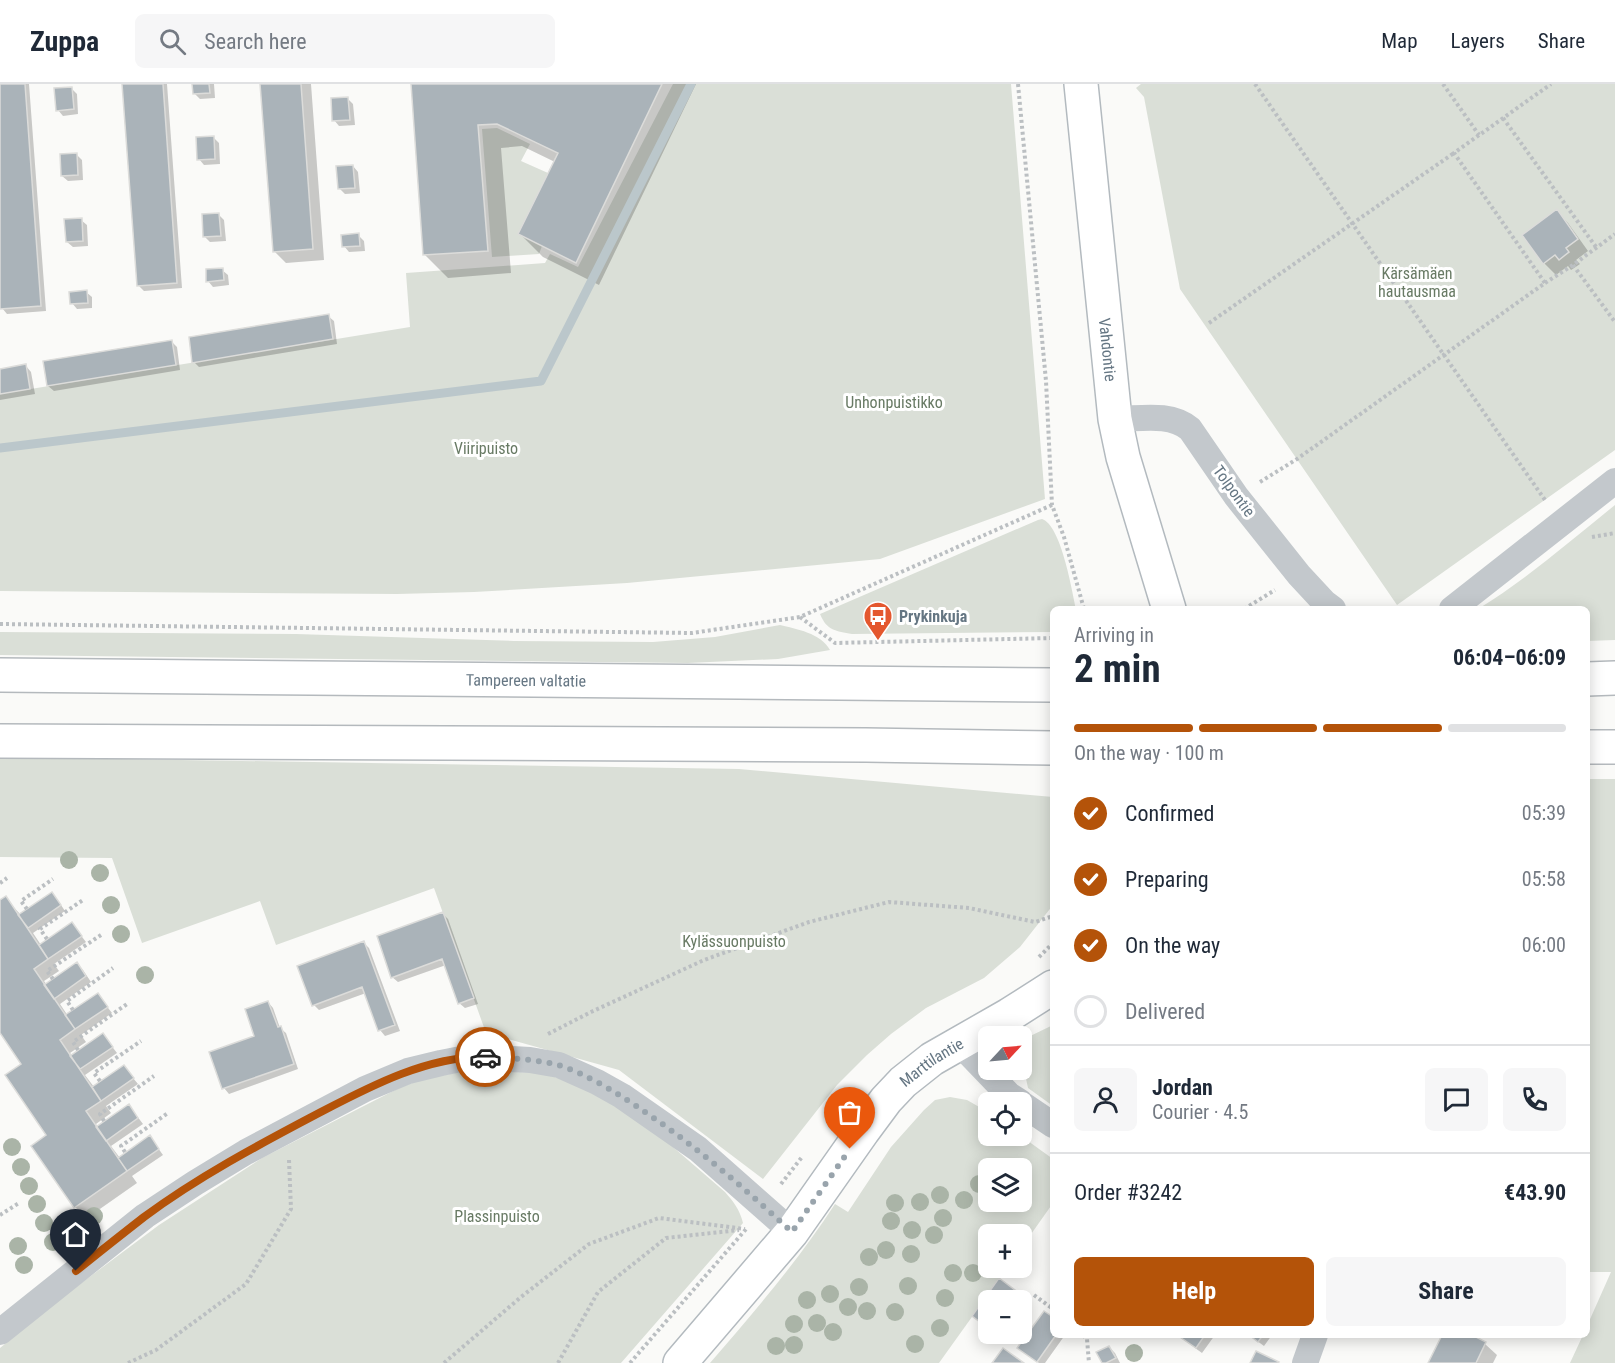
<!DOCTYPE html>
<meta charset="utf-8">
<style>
body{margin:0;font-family:"Roboto Condensed",sans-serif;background:#f6f6f7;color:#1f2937;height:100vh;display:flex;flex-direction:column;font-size:22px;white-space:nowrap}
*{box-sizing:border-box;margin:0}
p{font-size:20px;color:#747a83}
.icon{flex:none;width:33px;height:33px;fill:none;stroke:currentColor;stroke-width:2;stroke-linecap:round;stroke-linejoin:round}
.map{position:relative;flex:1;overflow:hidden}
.panel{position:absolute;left:1050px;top:522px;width:540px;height:732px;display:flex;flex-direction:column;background:#fff;border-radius:9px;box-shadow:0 3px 15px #0003}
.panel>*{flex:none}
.needle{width:39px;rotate:64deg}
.tools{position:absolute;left:978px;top:942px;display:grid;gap:12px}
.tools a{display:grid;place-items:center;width:54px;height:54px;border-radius:9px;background:#fff;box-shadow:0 3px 15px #0003;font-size:30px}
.pin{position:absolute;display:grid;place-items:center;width:51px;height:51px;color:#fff;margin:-62px -26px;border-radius:50% 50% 50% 0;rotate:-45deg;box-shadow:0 0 6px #0007}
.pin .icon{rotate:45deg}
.courier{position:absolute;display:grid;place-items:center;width:60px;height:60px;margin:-30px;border:4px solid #b45309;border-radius:50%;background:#fff;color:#222;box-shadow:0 2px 8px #0007}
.overview em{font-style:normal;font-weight:700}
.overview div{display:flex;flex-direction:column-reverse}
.overview{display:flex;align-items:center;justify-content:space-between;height:102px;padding:0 24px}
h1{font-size:39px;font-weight:700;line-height:45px}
.bar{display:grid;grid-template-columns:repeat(4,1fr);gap:9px 6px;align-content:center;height:72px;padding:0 24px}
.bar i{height:8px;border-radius:4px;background:#e0e1e3}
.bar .active{background:#b45309}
.bar p{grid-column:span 4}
.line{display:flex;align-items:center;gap:15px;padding:0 24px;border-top:2px solid #e0e1e3}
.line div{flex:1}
.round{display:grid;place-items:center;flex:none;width:63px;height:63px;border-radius:9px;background:#f6f6f7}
ol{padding:0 24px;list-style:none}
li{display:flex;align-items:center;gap:18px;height:66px}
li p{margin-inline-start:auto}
li .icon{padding:6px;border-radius:50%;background:#b45309;color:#fff;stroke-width:4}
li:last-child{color:#747a83}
li i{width:33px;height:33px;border:3px solid #e0e1e3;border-radius:50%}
.primary-button{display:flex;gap:12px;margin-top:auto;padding:12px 24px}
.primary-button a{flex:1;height:69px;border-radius:9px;background:#b45309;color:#fff;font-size:24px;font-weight:700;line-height:69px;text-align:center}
.primary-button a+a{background:#f6f6f7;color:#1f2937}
header{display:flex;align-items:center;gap:36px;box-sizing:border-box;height:84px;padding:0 30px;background:#fff;border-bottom:2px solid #e0e1e3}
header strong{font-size:28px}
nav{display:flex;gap:33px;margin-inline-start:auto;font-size:21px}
.search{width:420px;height:54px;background:#f6f6f7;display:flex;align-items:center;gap:15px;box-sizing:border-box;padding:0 21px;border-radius:9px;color:#747a83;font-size:22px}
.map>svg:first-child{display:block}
.green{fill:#dadfd7;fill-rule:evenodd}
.shadow{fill:#0003}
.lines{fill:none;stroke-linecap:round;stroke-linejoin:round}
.stream{stroke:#bbc7cb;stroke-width:9}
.building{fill:#aab3b9;stroke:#dcdcda;stroke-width:1.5}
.secondary-casing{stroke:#b3babf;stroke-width:36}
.highway-casing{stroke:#b4b9bd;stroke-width:36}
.path{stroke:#bbbfc2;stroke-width:4;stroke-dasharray:3 3;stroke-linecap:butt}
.street{stroke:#c3c8cc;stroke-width:26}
.secondary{stroke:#fff;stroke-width:33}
.highway{stroke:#fff;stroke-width:33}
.tree{fill:#aab4a7}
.done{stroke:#99a4ac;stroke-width:6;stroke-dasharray:0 10.8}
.route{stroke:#b45309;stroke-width:8}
.labels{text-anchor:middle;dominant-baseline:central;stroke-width:6;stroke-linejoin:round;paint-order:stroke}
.park-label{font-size:16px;fill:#687a64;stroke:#fff}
.street-label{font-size:16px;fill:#657683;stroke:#fff}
.poi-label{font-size:16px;font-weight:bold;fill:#657683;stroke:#fff;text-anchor:start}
</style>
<header>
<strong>Zuppa</strong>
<div class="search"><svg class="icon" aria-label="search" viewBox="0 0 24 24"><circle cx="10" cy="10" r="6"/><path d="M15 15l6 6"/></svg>Search here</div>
<nav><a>Map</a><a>Layers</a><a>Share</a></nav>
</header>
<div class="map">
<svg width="1615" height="1279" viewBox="0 0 1615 1279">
<rect width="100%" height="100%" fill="#fafaf8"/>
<path class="green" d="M673,0H1011L1045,415L880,475L627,499L474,508L397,510L0,507V310L410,243L406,189L545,179L550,170L578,183Z
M1141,0H1615V366L1397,521L1180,205L1144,13L1136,4Z
M497,44L530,60L521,77L548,89L518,150L542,162L539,170L492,173L482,45Z
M1615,421V556L1587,557V525H1478C1527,495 1570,457 1615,421Z
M1042,435C1061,441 1072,506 1076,525H1053V548L852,550C836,547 827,547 820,530L1038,436Z
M780,541C796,545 821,549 830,566L778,575L688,579L0,571V548L296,550L514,557L653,558L715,553Z
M0,673L739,685L1053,713V821L1020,863L984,894L926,924L891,950L867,971L837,1001L763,1095L619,986L486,949L434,804L276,861L260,817L142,859L112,774L0,773Z
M1587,695H1615V1279H1570L1583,1251H1587V1242L1611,1188H1587Z
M1053,941V1022L1028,1004L1022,976V956Z
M471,986L539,989L563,995L603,1011L666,1057L725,1108C733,1117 740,1126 743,1139L621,1279H0V1264L64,1212L159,1141L262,1074L401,1003L423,995Z
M950,1013L967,1016L988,1028V1052H1021L1053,1075V1119L1022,1163V1150H988V1184H1007L939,1279H710C754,1228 798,1177 835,1120L848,1128L891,1063L924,1026L935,1016ZM988,1084H1022V1118H988Z"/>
<path class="shadow" d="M0,0H29L46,227L7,230L2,224L0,198Z
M124,0H167L182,204L144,207L139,202Z
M193,0H214L215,14L200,15L194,9Z
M262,0H311L324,176L286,179L274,167Z
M412,0H696L599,201L543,173L520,150L555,78L522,62L501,64L511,189L448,194L425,171Z
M71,4L77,10L78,30L63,32L58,26Z
M348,15L353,20L355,41L339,42L334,36Z
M213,53L219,59L220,80L204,81L199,75Z
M76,70L82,76L83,96L68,97L62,92Z
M353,82L358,88L360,109L345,110L339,104Z
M1557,127L1568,139L1588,167L1576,176L1580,180L1571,186L1568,182L1556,191L1544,179Z
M219,131L224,136L226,157L210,158L205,153Z
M81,136L87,141L88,162L73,163L67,158Z
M358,151L364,157L365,167L349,168L344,162Z
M222,186L228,191L229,201L213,203L208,197Z
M86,208L92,213V224L77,225L72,219Z
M328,232L334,237L337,260L199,283L194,278Z
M172,258L177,263L180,286L54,307L48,302Z
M26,282L31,288L35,310L0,316V286Z
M5,814L21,831L57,815L65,827L33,849L41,861L72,840L86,858L54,880L59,887L44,897L47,901L77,880L83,886L91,898L60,920L68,932L98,911L112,929L81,951L86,958L70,969L73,972L103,951L117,969L85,991L94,1003L124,983L138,1000L106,1022L111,1029L96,1040L98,1043L134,1028L143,1040L111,1062L120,1074L150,1053L163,1071L132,1092L137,1099L87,1134L75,1123L23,980L0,947V818Z
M443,830L448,835L478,920L465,924L459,919L446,881L398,898L392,893Z
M364,859L369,864L400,947L385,952L380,946L366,909L319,926L314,921Z
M268,918L273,924L280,944L286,949L298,985L229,1010L224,1004L211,968L256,952Z
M999,1197L1024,1216L1022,1219V1216H988V1244L974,1232Z
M1053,1235V1251H1065L1045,1279H1039L1024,1269Z
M1177,1251H1215L1202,1269Z
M1249,1251H1272L1264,1262Z
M1443,1251H1468L1485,1260L1497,1271L1493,1279H1429Z
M1109,1263L1115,1269L1120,1279H1103Z"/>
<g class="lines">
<path class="stream" d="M0,364L541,297L691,0"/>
</g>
<path class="building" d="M0,0H25L41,222L0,225Z
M122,0H163L177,199L137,202Z
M192,0H209L210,9L193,10Z
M260,0H301L313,165L273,168Z
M411,0H662L576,179L518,150L558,69L497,40L478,41L488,167L423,171Z
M72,3L74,25L56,27L54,4Z
M348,13L350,36L332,37L331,14Z
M214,52L215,75L197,76L196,53Z
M77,69L78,91L61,92L60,70Z
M353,81L355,104L338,105L336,82Z
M1557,125L1578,155L1566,164L1569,168L1559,176L1555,171L1543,180L1522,151Z
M219,129L221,152L203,153L202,130Z
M82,134L83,157L66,158L64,135Z
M359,149L360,162L342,163L341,151Z
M223,184L224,196L206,198V185Z
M87,206L88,219L70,220L69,208Z
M329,230L333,255L192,279L189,253Z
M172,256L176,281L47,302L43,277Z
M26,280L30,305L0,310V285Z
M52,808L61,821L28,844L18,831Z
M6,812L48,875L34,885L75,945L60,956L101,1017L86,1027L127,1087L74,1124L31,1062L46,1051L5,991L21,980L0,949V816Z
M443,828L474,914L458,920L442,875L391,894L377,852Z
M72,838L82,852L48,875L39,861Z
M364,857L395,941L378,947L362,903L312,922L297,882Z
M77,878L86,892L54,915L44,901Z
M98,909L108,923L75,945L65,931Z
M268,917L278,943L281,942L294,980L222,1005L209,968L254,952L245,925Z
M103,949L113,963L80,985L70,972Z
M124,981L134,994L101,1017L92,1003Z
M129,1020L138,1034L106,1057L96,1043Z
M150,1051L159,1065L127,1087L118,1074Z
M999,1194L1019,1209L1014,1216H988V1244L972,1232Z
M1044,1227L1053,1233V1251H1056L1037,1278L1017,1264Z
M1177,1251H1205L1196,1264Z
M1249,1251H1263L1258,1258Z
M1442,1251H1472L1486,1258L1476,1279H1428Z
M1109,1262L1116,1274L1106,1279H1102L1096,1268Z
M1003,1264L1024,1279H992Z
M1256,1267L1279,1278L1278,1279H1250Z"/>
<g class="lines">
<g class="secondary-casing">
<g id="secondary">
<path id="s1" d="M1081,0L1115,335L1123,373L1169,525"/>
<path id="s2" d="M680,1279L792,1148L863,1047L886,1016L903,998L932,975L1009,931L1053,903"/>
</g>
</g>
<g class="highway-casing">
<g id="highway">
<path id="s3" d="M0,591L1053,601"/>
<path d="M1587,595L1615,594"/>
<path d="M0,657L866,661L1053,664"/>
<path d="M1587,663H1615"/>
</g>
</g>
<path class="path" d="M1018,0L1046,297L1052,421L1064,453L1084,525
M1255,0L1545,416
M1443,0L1479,51
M1503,34L1596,163
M1573,181L1615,238
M1545,199L1573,181L1615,150
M1209,239L1454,69
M1260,398L1297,375L1545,199L1454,69L1551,0
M1592,453L1615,449
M1244,525L1275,506
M800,533L835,559L1053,554
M0,540L692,549L800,533L1052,421
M0,799L7,794
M27,825L21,817L53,795
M47,855L40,845L83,816
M1039,873L1053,859
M53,895L47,887L101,851
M73,926L67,917L113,884
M548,950L591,928L704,876L809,838L889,818L969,824L1035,838L1053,832
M78,966L73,958L127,920
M100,997L94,989L141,957
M104,1037L100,1030L154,992
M125,1068L121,1062L168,1029
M781,1100L802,1073
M0,1131L19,1119
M1034,1211L1053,1225
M1083,1251L1087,1255L1089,1279
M128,1279L156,1266L246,1200L291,1125L289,1076
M444,1279L521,1213L589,1160L659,1134L745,1145
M558,1279L598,1208L666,1154L739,1146
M630,1279L747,1144"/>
<path class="street" d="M1115,335C1140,335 1170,328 1190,345L1236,412L1299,491L1325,519L1333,525
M1452,525L1615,397
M959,959L1009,1011L1020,1018
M1022,1020L1053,1041
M0,1248L145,1132L195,1099L246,1068L365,1005L408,987L441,979L471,973L530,976L559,981L597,998L622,1012L698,1065L792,1148
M1305,1279L1315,1251"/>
<use href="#secondary" class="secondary"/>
<use href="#highway" class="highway"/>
</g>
<g class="tree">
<circle cx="69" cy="776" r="9"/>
<circle cx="100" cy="789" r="9"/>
<circle cx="111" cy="821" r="9"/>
<circle cx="121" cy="850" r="9"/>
<circle cx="145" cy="891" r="9"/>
<circle cx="12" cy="1063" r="9"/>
<circle cx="21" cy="1083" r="9"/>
<circle cx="979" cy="1100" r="9"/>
<circle cx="29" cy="1102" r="9"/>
<circle cx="940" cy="1111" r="9"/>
<circle cx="964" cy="1116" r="9"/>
<circle cx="920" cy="1118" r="9"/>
<circle cx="895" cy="1119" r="9"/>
<circle cx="37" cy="1120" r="9"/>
<circle cx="94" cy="1132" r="9"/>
<circle cx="943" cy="1134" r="9"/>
<circle cx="891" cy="1137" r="9"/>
<circle cx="44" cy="1139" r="9"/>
<circle cx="912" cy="1146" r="9"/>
<circle cx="934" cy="1151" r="9"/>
<circle cx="53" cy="1158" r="9"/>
<circle cx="18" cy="1162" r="9"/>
<circle cx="886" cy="1166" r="9"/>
<circle cx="911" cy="1170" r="9"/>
<circle cx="869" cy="1173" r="9"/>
<circle cx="24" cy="1181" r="9"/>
<circle cx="953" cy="1189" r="9"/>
<circle cx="973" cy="1189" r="9"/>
<circle cx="908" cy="1202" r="9"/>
<circle cx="859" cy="1203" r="9"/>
<circle cx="830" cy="1210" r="9"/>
<circle cx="945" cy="1214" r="9"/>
<circle cx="807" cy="1216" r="9"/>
<circle cx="848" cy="1223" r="9"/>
<circle cx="867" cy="1227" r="9"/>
<circle cx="895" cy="1228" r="9"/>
<circle cx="817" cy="1239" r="9"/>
<circle cx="794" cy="1240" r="9"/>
<circle cx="940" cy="1244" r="9"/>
<circle cx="833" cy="1248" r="9"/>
<circle cx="915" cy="1260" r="9"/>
<circle cx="794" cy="1261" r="9"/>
<circle cx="776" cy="1262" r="9"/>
<circle cx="1134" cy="1269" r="9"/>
</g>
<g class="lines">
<path class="done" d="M485,973C509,974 534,975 558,981C585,989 619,1010 642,1026C696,1062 744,1104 792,1148L850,1065"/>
<path class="route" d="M76,1187C98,1169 121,1151 144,1133C198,1093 258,1061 317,1030C367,1004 426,972 485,973"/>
</g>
<defs>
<g id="bus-pin" transform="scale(1.5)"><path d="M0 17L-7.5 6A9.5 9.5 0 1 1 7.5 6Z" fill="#e4572e" stroke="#fff"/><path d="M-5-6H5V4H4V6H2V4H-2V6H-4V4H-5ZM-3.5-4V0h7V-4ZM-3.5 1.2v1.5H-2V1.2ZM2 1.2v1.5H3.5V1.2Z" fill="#fff"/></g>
</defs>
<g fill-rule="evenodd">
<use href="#bus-pin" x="878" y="532"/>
</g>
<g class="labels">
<g class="park-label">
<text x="1417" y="189">Kärsämäen<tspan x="1417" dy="18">hautausmaa</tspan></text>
<text x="894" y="318">Unhonpuistikko</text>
<text x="486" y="364">Viiripuisto</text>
<text x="734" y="857">Kylässuonpuisto</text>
<text x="497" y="1132">Plassinpuisto</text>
</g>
<g class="street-label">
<text stroke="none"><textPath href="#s1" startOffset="267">Vahdontie</textPath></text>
<text transform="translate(1234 407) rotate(54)">Tolpontie</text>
<text stroke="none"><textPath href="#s3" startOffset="526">Tampereen valtatie</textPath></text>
<text stroke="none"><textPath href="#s2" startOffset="394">Marttilantie</textPath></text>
</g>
<g class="poi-label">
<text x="899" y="532">Prykinkuja</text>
</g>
</g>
</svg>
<div class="tools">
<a><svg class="needle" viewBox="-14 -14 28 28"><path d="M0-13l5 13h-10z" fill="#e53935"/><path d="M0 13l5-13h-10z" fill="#747a83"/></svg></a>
<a><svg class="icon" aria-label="locate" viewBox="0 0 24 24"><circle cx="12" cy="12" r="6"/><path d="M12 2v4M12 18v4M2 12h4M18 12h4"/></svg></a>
<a><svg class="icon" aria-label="layers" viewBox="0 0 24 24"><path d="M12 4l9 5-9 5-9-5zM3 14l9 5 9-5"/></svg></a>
<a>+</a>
<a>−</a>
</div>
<div class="pin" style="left:850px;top:1065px;background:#ea580c"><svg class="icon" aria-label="bag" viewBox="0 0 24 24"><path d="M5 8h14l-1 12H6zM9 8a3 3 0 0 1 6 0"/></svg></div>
<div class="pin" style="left:76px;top:1187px;background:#1f2937"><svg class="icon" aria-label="home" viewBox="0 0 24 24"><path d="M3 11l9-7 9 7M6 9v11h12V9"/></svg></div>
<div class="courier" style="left:485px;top:973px"><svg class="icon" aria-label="car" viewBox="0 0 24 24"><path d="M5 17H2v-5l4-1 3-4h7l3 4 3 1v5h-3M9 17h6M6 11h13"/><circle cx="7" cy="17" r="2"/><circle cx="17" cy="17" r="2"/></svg></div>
<section class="panel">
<div class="overview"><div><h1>2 min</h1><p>Arriving in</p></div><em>06:04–06:09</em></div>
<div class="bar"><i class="active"></i><i class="active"></i><i class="active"></i><i></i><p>On the way · 100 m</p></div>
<ol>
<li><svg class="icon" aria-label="check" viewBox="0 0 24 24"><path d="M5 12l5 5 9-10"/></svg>Confirmed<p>05:39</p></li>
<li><svg class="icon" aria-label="check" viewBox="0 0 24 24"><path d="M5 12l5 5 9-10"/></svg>Preparing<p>05:58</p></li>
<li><svg class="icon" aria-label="check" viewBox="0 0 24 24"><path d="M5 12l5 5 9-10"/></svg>On the way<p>06:00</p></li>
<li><i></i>Delivered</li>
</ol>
<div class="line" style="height:108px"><a class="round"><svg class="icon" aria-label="person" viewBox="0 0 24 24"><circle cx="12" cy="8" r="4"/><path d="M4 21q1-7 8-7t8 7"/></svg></a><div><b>Jordan</b><p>Courier · 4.5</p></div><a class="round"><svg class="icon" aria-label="chat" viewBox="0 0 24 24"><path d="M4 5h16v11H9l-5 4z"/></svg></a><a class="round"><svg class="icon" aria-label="phone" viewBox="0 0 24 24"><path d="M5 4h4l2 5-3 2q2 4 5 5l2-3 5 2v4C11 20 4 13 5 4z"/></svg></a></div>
<div class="line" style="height:78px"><div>Order #3242</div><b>€43.90</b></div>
<div class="primary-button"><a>Help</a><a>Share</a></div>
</section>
</div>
